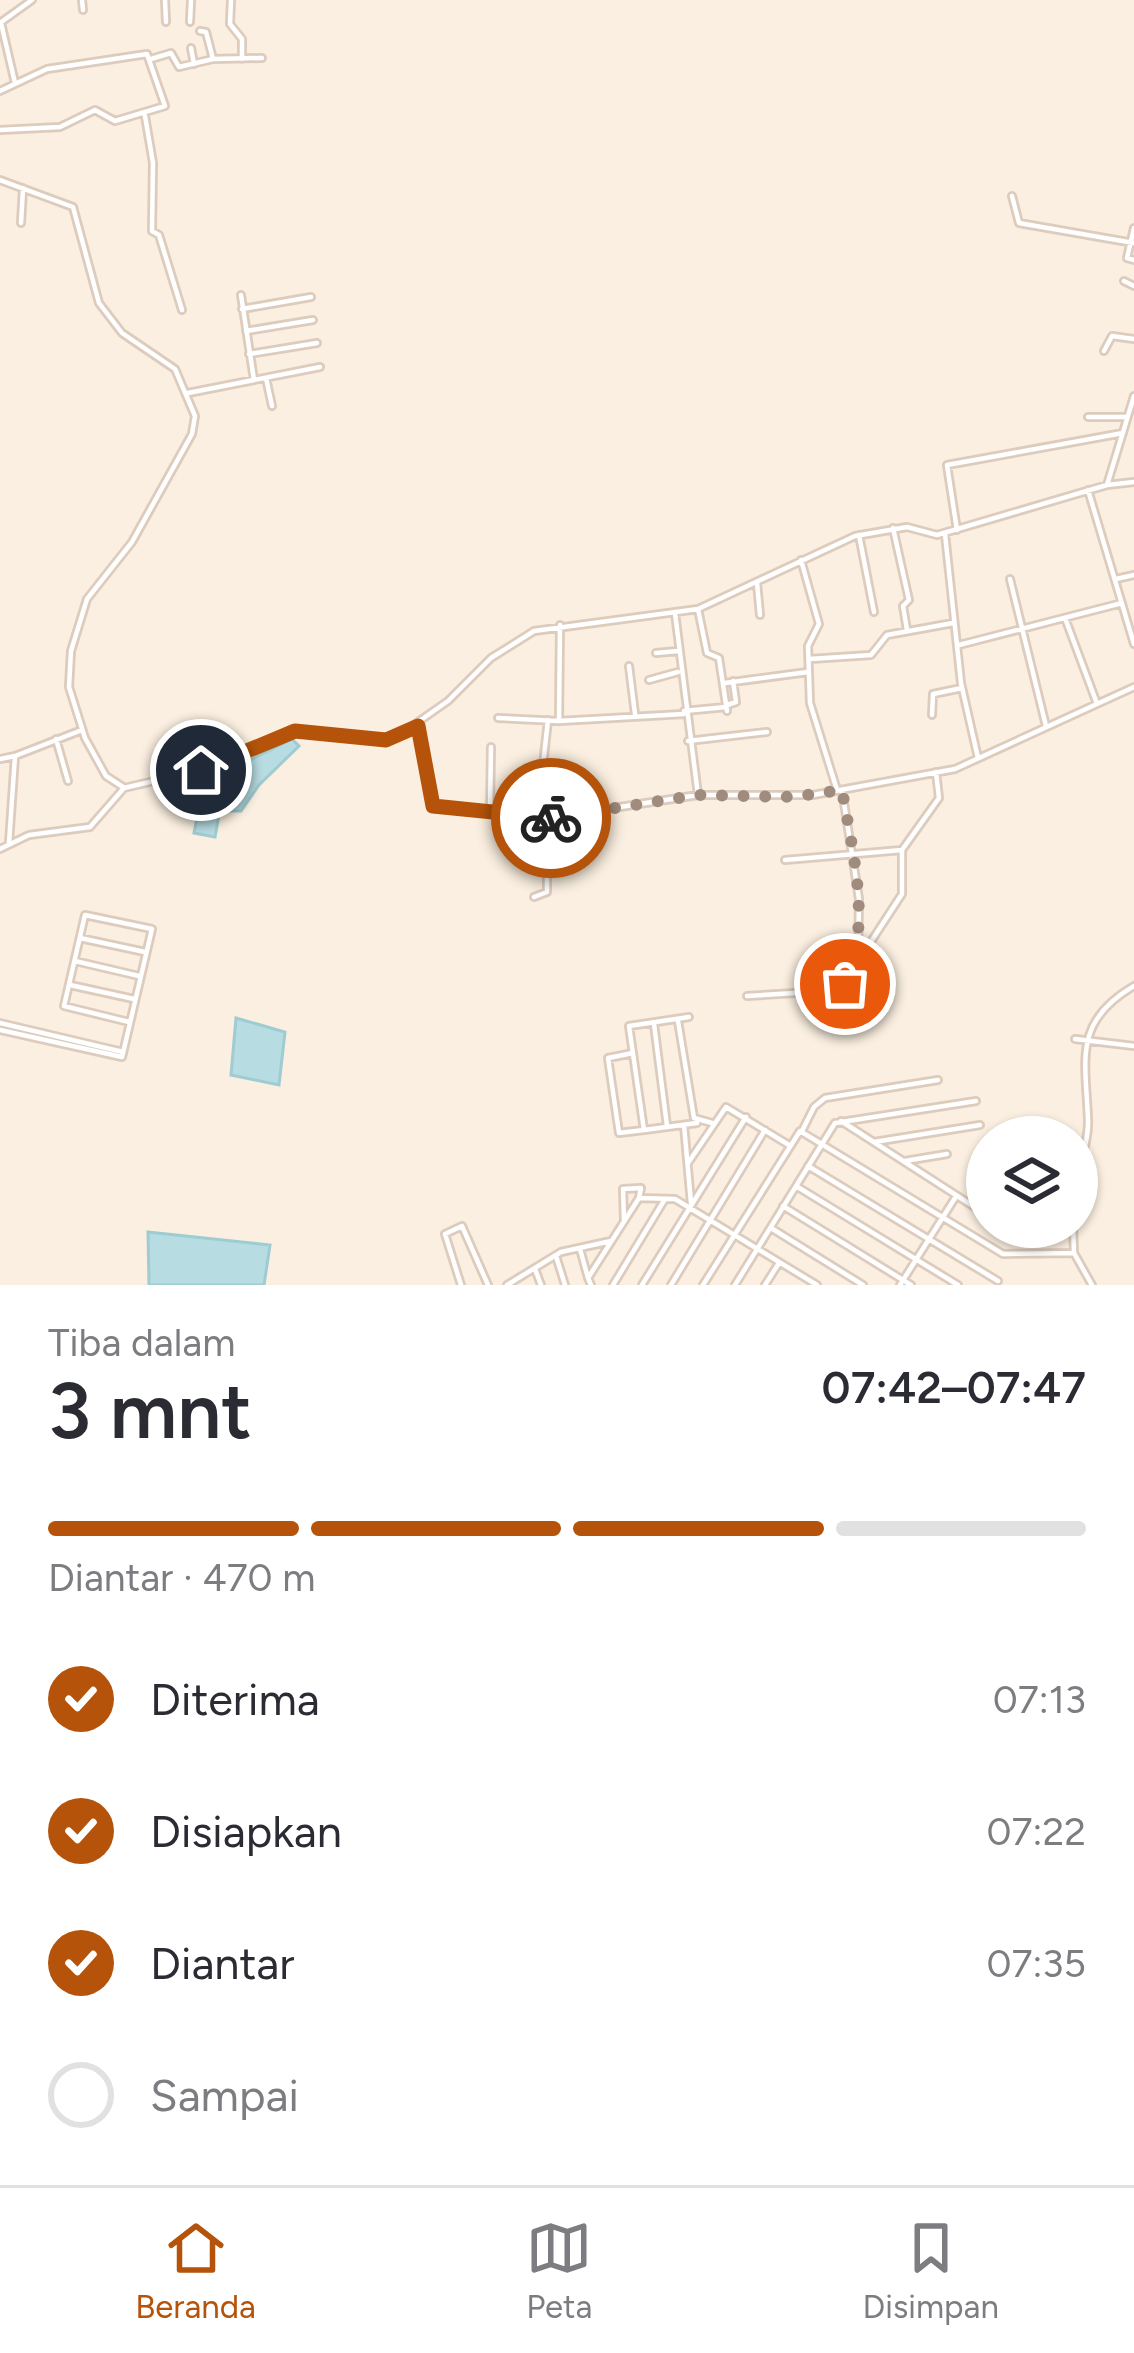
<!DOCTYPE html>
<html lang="id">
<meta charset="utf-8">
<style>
body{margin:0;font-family:Figtree,sans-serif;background:#f2f2f3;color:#2b2b33;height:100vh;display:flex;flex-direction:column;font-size:45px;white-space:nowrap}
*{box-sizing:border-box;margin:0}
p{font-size:39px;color:#7c7c81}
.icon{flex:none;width:66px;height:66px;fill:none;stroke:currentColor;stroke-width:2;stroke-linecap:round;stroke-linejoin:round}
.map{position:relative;height:1285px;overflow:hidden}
.panel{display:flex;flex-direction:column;background:#fff;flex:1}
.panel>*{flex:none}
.controls{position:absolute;left:966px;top:1116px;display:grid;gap:24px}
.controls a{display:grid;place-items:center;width:132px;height:132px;border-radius:50%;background:#fff;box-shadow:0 3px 9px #0004;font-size:60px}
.pin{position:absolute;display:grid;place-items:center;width:102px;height:102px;color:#fff;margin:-51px;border:6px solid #fff;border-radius:50%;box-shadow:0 3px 12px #0007}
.courier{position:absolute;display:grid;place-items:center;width:120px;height:120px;margin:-60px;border:9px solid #b45309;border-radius:50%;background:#fff;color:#222;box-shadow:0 3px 15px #0007}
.head em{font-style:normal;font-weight:600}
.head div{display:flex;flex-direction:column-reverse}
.head{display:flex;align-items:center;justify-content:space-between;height:204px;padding:0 48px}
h1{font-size:78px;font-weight:600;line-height:90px}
.bar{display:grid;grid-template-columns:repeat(4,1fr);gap:18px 12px;align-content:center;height:144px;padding:0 48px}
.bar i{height:15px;border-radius:9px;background:#e1e1e2}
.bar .on{background:#b45309}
.bar p{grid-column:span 4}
ol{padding:0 48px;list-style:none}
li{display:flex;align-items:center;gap:36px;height:132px}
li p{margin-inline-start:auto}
li .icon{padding:12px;border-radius:50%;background:#b45309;color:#fff;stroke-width:4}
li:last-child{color:#7c7c81}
li i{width:66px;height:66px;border:6px solid #e1e1e2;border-radius:50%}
.tab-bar{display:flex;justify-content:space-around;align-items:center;height:168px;border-top:3px solid #e1e1e2;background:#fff;font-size:33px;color:#7c7c81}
.tab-bar a{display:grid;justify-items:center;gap:6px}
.tab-bar .on{color:#b45309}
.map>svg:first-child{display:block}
.water{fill:#b7dce1;stroke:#9eccd2;stroke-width:3}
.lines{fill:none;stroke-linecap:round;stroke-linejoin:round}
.street-casing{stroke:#ddccbd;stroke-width:10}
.street{stroke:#fff;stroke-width:4.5}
.done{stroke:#a08c7e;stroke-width:12;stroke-dasharray:0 21.6}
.route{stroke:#b45309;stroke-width:15}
</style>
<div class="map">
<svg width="1134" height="1285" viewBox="0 0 1134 1285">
<rect width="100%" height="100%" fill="#faefe0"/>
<path class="water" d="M292,739L299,746L259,785L241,811H231L240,765Z
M227,770L215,837L194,833L205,777Z
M236,1018L285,1032L279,1085L231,1075Z
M148,1232L270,1245L264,1285H149Z"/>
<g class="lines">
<g class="street-casing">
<path id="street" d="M82,0L83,10
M165,0L166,22
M231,0L230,24L242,39V59
M190,22L191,0
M0,23L32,0
M1,23L15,83
M200,31L206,32L213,59L262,58
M191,48L194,64
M151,59L171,53L179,67L213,59
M0,91L47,69L147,54L165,106L115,121L95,110L60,127L0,130
M145,116L153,163L152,231L159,235L182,310
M0,180L73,207L99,303L122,333L175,369L195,416L192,434L132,542L87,599L71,651L69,687L85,738L106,776L123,787
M1012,196L1019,223L1134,243
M21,223L23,188
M1134,228L1127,258L1134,260
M1124,281L1134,286
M241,295L254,380
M242,309L311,297
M246,331L313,320
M1104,351L1112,336L1134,339
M249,354L317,343
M266,378L272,406
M188,393L320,367
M1088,417H1127
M1107,485L1134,482
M1088,490L1134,644
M893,528L909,600L903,606L907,630
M957,530L947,465L1123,433
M945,534L961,683L978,758
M859,535L874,612
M801,560L819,624L808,646L810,703L837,790
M1010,579L1046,726
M1116,579L1134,575
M757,583L760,615
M698,609L707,653L719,658L727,711
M675,613L698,795
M1065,618L1096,701
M959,645L1122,603
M656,653L678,651
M810,659L871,655L887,635L953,623
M629,666L635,714
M649,680L678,672
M725,683L808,672
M727,705L736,702L733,681
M684,711L726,707
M932,715L933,694L962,688
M498,718L559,721L684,714
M559,721L560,625
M418,729L433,806L548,818L698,795H813L955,769L1134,687
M56,739L68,781
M688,741L767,732
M0,759L15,756
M543,765L548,720
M842,790L859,899L858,962
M490,812L491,747
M9,843L15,756L82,730
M0,849L29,835L90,827L124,788L201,770L287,733L395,738L448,701L491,658L534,631L698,609L855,536L907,527L937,535L1107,485L1134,396
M785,860L902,850L939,798L936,772
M534,897L547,892V818
M80,938L145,952
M75,961L139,976
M70,985L134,999
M846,994V980L902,894V850
M747,996L828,991L842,984
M689,1017L629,1026L644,1130L697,1123
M678,1021L694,1118L712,1123
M0,1023L123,1052
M654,1024L667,1126
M0,1030L122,1057L123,1053
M1075,1039L1134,1046
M123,1053L152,929L85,915L64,1006L129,1022
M633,1053L608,1058L619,1133L644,1130
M841,1121L987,1215
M684,1125L691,1203
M802,1131L814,1107L825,1098L938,1080
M874,1142L980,1125
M905,1161L947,1154
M688,1163L726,1107L789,1145
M808,1166L998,1281
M1077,1177C1081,1158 1089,1139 1088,1120C1086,1061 1072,1022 1134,986
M796,1186L958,1285
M783,1206L911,1285
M624,1220L623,1189L641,1188L639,1198
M1073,1227L1074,1253L1092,1285
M771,1228L863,1285
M580,1249L588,1278
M556,1256L565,1285
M535,1269L541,1285
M461,1285L445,1234L462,1226L488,1285
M507,1285L561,1252L611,1241
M591,1285L588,1278L639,1198L675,1199L817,1285
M613,1285L665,1199
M642,1285L746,1117
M671,1285L765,1130
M703,1285L800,1131L1003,1254L1074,1253
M735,1285L835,1123L976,1101
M765,1285L779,1263
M900,1285L955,1198"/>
</g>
<use href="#street" class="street"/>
</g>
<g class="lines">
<path class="done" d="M551,818L698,795L793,797L842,790C853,854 872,925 845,984"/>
<path class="route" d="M201,770L295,731L386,740L418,726L433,806L551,818"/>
</g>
</svg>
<div class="controls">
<a><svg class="icon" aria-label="layers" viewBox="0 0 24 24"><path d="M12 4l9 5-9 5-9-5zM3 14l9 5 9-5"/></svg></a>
</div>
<div class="pin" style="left:845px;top:984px;background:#ea580c"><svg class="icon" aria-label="bag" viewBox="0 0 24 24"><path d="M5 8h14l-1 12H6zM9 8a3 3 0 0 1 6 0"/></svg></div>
<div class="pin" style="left:201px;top:770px;background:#1f2937"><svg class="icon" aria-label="home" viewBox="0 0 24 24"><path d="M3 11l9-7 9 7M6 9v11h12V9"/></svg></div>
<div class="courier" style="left:551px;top:818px"><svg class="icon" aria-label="bike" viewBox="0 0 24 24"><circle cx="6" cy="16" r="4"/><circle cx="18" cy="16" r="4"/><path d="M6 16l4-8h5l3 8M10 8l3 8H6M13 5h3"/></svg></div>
</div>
<section class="panel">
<div class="head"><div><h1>3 mnt</h1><p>Tiba dalam</p></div><em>07:42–07:47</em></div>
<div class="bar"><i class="on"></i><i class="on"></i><i class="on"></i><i></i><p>Diantar · 470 m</p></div>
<ol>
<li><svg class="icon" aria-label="check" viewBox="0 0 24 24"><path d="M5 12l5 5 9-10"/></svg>Diterima<p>07:13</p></li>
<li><svg class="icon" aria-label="check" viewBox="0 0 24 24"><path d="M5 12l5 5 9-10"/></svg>Disiapkan<p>07:22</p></li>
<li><svg class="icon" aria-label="check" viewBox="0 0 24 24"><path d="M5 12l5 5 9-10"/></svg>Diantar<p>07:35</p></li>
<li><i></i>Sampai</li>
</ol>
</section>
<nav class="tab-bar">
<a class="on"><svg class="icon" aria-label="home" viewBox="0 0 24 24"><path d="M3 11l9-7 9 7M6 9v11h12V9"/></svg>Beranda</a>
<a><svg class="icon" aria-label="map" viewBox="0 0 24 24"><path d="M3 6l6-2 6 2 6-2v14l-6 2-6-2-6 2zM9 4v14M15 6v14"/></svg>Peta</a>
<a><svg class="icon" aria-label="saved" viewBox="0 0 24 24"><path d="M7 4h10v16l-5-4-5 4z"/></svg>Disimpan</a>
</nav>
